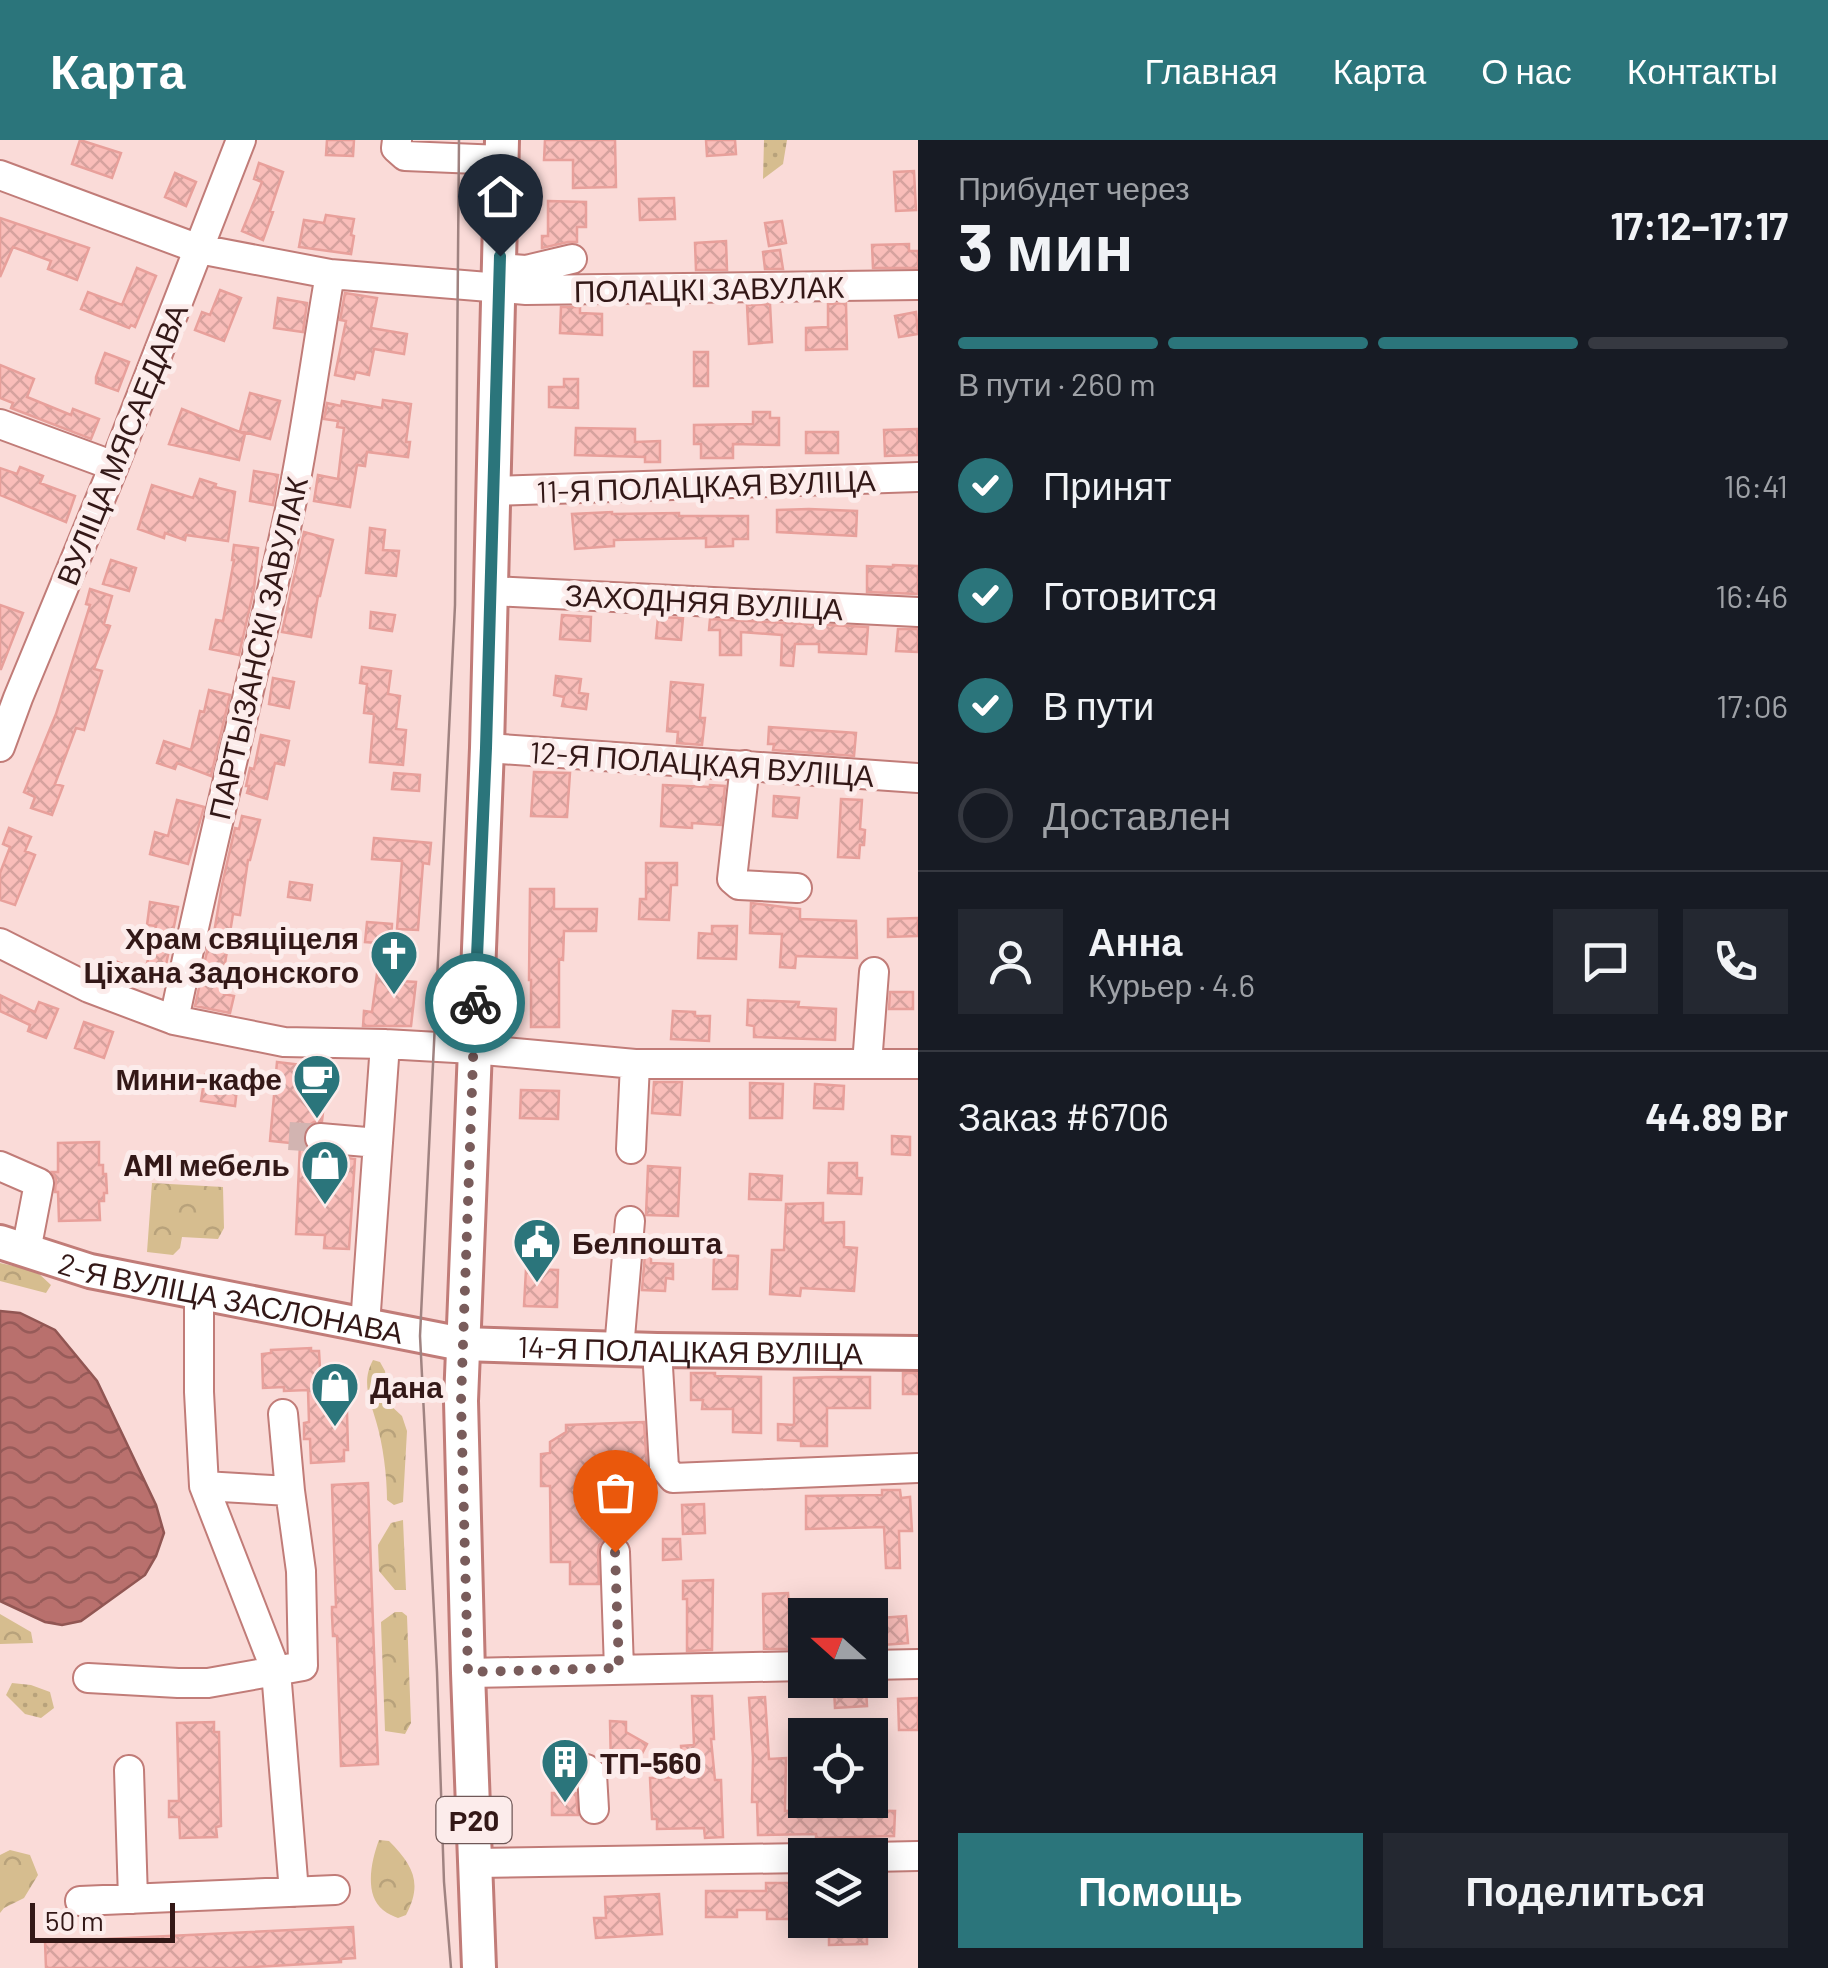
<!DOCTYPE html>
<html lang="ru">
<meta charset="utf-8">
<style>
body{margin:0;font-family:Barlow,sans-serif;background:#242831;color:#f1f3f6;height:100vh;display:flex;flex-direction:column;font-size:38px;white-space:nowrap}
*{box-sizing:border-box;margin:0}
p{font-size:32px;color:#9ea1a6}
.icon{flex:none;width:55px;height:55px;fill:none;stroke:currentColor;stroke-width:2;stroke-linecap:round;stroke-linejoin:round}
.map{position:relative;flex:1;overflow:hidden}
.sheet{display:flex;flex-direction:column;background:#171b24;width:910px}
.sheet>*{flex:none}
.needle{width:65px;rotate:291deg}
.fabs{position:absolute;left:788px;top:1458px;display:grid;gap:20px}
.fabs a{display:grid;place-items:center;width:100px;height:100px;border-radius:0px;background:#171b24;box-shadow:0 5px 25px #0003;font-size:50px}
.scale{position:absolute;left:30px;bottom:25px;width:145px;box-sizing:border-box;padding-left:10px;border:5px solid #331817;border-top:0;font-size:28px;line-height:35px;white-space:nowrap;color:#331817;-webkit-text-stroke:8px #fceceb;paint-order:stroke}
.pin{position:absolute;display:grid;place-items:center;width:85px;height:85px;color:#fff;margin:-102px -42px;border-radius:50% 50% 50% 0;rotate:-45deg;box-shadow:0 0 10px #0007}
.pin .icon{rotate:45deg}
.courier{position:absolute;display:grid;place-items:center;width:100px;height:100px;margin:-50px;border:8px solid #2b757b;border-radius:50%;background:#fff;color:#222;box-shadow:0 2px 12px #0007}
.headline em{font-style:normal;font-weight:700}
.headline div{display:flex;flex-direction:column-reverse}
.headline{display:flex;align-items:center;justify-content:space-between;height:170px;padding:0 40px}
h1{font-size:65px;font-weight:700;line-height:75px}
.bar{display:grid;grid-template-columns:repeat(4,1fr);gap:15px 10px;align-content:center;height:120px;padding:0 40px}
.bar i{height:12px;border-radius:8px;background:#363941}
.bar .on{background:#2b757b}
.bar p{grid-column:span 4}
.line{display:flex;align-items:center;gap:25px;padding:0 40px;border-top:2px solid #363941}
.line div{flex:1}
.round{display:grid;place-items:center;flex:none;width:105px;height:105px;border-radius:0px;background:#242831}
ol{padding:0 40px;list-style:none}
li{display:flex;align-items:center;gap:30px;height:110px}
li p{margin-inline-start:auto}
li .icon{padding:10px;border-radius:50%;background:#2b757b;color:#fff;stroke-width:4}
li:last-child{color:#9ea1a6}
li i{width:55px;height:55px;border:5px solid #363941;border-radius:50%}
.cta{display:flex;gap:20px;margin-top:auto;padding:20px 40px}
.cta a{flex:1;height:115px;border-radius:0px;background:#2b757b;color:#fff;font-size:40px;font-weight:700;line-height:115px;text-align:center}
.cta a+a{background:#242831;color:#f1f3f6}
header{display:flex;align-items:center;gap:60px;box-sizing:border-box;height:140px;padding:0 50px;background:#2b757b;color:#fff}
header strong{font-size:48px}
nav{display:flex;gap:55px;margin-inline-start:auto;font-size:35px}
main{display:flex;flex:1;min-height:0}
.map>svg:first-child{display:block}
.grass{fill:url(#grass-dots)}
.forest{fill:url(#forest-crowns)}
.water{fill:url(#water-waves);stroke:#915653;stroke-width:2.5}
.building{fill:url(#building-cross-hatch);stroke:#e8a09b;stroke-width:2.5}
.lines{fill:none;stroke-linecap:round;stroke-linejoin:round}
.minor-tunnel{stroke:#d2b4b1;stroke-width:28;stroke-dasharray:28 14;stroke-linecap:butt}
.minor-casing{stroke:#c17c78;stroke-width:32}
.major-casing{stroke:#c17c78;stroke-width:38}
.minor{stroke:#fff;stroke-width:28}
.major{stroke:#fff;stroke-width:32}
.tram{stroke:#a08381;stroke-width:2.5}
.done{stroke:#795c5b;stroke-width:10;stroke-dasharray:0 18}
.route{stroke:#2b757b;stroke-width:12}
.labels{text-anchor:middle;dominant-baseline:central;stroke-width:10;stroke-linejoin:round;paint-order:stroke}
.shield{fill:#fceceb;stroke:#6f5857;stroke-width:2.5}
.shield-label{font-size:28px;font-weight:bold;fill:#331817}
.street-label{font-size:30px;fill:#331817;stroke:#fceceb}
.poi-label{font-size:30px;font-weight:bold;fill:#331817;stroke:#fceceb;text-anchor:end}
</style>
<header>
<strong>Карта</strong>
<nav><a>Главная</a><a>Карта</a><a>О нас</a><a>Контакты</a></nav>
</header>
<main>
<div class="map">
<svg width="918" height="1828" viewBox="0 0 918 1828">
<defs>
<pattern id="grass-dots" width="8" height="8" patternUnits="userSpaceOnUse" patternTransform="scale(2.5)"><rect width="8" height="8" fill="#d6bd8f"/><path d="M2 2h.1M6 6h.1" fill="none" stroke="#b8a27b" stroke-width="1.8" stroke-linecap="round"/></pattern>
<pattern id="forest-crowns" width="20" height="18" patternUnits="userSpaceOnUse" patternTransform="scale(2.5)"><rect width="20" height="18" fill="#d6bd8f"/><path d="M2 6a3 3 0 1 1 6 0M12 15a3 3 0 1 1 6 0" fill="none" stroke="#b8a27b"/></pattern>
<pattern id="water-waves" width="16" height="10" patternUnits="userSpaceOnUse" patternTransform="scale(2.5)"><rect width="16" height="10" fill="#b9706d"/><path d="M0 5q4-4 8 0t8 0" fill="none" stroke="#975b59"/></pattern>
<pattern id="building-cross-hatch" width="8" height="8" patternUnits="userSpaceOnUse" patternTransform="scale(2.5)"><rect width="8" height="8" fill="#f9bdb9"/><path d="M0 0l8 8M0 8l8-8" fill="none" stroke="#d6a29e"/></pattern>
</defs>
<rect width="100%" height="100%" fill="#fadbd8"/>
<path class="grass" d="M764,0H787L783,24L763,39Z
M12,1543L31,1545L50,1552L54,1568L41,1578L25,1574L6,1555Z"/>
<path class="forest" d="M152,1043L223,1047L224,1088L218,1099L182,1097L180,1108L173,1115L147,1112Z
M0,1123L36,1131L51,1145L46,1153L0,1141Z
M373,1220L380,1222L385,1231L389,1264L402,1276L407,1291L403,1362L394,1365L387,1360C387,1336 383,1304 376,1281C370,1260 361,1242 373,1220Z
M403,1380L406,1450H395L379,1431L378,1405L391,1383Z
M395,1472H402L407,1476L411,1583L405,1594L385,1591L381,1482Z
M0,1474L31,1492L33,1503L0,1504Z
M379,1700L389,1701C413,1725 423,1743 406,1775L398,1778C393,1776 388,1774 383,1770C364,1755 371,1721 379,1700Z
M10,1710L30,1715L38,1735L24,1758L4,1768L0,1773V1715Z"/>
<path class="water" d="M0,1171L20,1173L55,1190L97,1241L156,1365L164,1393L156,1416L145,1435L81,1481L62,1485L45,1482L0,1461Z"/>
<path class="building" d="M80,0L121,13L112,38L72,24Z
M327,0H354L353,16L326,15Z
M545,0H615L616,47L573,48V20H544Z
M706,0H735L736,14L707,16Z
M259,23L283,32L270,71L273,72L263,100L242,91L262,42L254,39Z
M914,31L916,70L896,71L894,32Z
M175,33L196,42L186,66L165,57Z
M674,58L675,79L640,80L639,59Z
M548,61L586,62V87H577V102H568L542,108V96H548Z
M326,75L354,79L351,95L354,96L351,114L299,107L304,80L324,83Z
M0,78L89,108L77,140L48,129L51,121L13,107L0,137Z
M782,81L786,103L769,106L765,83Z
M726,101L727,130H696L695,103Z
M909,104V111H918V128H873L872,105Z
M780,110L783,129H765L763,112Z
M137,128L156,136L135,187L131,185L129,188L81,169L88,152L122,165Z
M220,150L241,158L224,201L195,190L202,172L210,175Z
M345,153L377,158L371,188L407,194L404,214L374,209L369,235L356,232L354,239L335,235L346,181L340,180Z
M278,158L307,163L303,192L274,188Z
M846,163L847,209L806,210V188L828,187V164Z
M770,164L772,202L749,204L747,165Z
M561,167H580V173L602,174V195L560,193Z
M916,172L918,194L899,197L895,176Z
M694,212H708V246H694Z
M105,213L129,222L118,251L96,243V237Z
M0,225L34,239L27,257L71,275L73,269L99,279L91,299L11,268L13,263L0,258Z
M564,239H578V268L549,267V247H564Z
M250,253L280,261L270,299L240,291Z
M383,260L411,264L406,302H410L408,317L367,312L365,326L357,325L350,367L314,361L318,335L338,339L344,288L337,287L338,281L324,279L327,263L341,266L342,261L382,268Z
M182,269L245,294L239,320L169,304Z
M753,272H770V278H779V305L733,304V318H701V304H694V285L753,284Z
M576,288L635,289V302L660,301V322H645V317L575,315Z
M917,289L918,315L885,316L884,290Z
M806,292H838V313H806Z
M20,327L43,336L40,343L75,356L66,382L0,355V328L17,334Z
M254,331L278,335L273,365L250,361Z
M200,339L216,344L215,347L235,352L228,401L186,395L185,400L165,393L164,398L138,389L152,345L193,358Z
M809,369L857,371L856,396L777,392V370Z
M612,372V374L679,373V376H748V399H733V406L706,407V398L614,400V406L575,409L572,374Z
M370,388L385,390L383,410L399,411L396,436L366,433Z
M304,392L333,400L320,456H318L311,497L282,492Z
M234,405L258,408L254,449L239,515L210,509L216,480L223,481L234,420H232Z
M111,420L136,428L129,451L103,444Z
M893,425L918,426V454L867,452V426L893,427Z
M90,449L112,456L104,484L110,486L94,529L102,531L84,590L76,588L55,644L63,646L52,675L31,668L35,657L24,652L56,574L90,465L86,464Z
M0,465L23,473L1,529H0Z
M371,472L395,475L392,491L370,488Z
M562,475L591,477L590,501L560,499Z
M658,477L683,478L681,500L656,498Z
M710,479L868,487L866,514L819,512V504H795L793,526L781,525L782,495L741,492V515H720V490H709Z
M898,489H918V512L896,511Z
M362,527L391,531L388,554L400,556L396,589L406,590L403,625L370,622L374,574L364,573L367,544L360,543Z
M556,536L581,539L579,553L588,554L586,569L562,566L564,557L554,555Z
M273,538L294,542L289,568L269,564Z
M671,542L703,545L700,578H705L702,605L677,603L678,592L667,591Z
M209,550L230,555L211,636L177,623L175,629L157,623L164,601L191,610L200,571L204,572Z
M769,587L856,593L854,616L773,610L774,604H768Z
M261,595L289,601L284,625L275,623L267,659L247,653L249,646H246L250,628L254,629Z
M534,632L570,633L567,677L531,676Z
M394,633L420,635L419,651L392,649Z
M663,645L710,647V645L725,646L721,685L692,683V688L661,686Z
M774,656L799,658L797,678L773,676Z
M841,659L862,660L860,689L865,690L864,705H860L859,718L838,717Z
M177,660L204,667L188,724L150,714L155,692L168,696Z
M242,676L260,680L250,720H248L240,775L233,774L221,848L225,849L224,854L234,856L230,873L195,866L211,793H214L222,745L235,688L239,689Z
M9,688L31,697L25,711L35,715L15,765L0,760V733L10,707L3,704Z
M374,698L431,703L429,724L423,723L418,790L397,789L402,721L372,719Z
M646,723H677V745H671L669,780L639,779L640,759H646Z
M290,742L312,745L310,760L288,757Z
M530,749H554V769H597L596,791H564L563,820L559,819V887H531V840H529Z
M150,762L178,767L162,844L143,840L156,786L147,785Z
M751,763L800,769V779L856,781L857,818L796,816L795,828L780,827L782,794L750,793Z
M918,778V796L888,797V779Z
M367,782L392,784L391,804L365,802Z
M712,786H737L736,819L698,818L699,793L712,794Z
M110,819L125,825L119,841L104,835Z
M378,826L402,829L401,841L416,842L411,886H363L364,871L372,872Z
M890,852H913V869H889Z
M0,855L35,872L39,862L58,869L46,898L28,891L30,885L0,871Z
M748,860L799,862L798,867L836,869L835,900L754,897V886L747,885Z
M673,871L695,872V876H710L709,901L671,899Z
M84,882L113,892L104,918L75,908Z
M277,922L328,928L322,981L314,982L306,987L303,997L305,1006L311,1013L355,1019L349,1109L324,1108L325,1095L296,1094L300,1004L270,1001Z
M205,935L238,940L235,966L201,961Z
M654,942H682L680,975L652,973Z
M750,943L783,944L782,978H750Z
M815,944L844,946L843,969L814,968Z
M521,950L559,951L558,979L520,978Z
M892,996L910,997V1015L892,1014Z
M99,1002V1025H103V1034H106L107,1053H104V1061H99L100,1080L59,1081L58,1052H55L56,1039L52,1032H58V1003Z
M829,1023H857V1038H862L861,1054L828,1053Z
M648,1026L680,1028L678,1076L646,1075Z
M750,1034L782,1036L781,1060L749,1059Z
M823,1063V1083L844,1082V1107L857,1108L854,1151L801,1148L800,1156L770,1154L772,1110H784L786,1064Z
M645,1114L651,1115V1123L673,1124V1139L666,1138L665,1151L642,1150Z
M714,1115L738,1116L737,1149H713Z
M526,1129L558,1130L557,1167L524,1166Z
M311,1208V1211H319L320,1228H327L328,1246L341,1245L342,1272H347L348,1310H344V1321L311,1323L310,1299H304V1283L309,1282L308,1250L284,1251V1247L263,1248L262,1214L271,1213V1210Z
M691,1233H715V1236L761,1237V1293L733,1292V1269H702L703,1260H691Z
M903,1233H918V1254H903Z
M826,1237H870V1268H827V1306H801V1301L778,1300V1284L794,1285V1238Z
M644,1282L647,1328H605V1398L599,1405L598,1412L599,1444H570V1422H551L550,1346H541V1314L550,1313V1302L566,1292V1285Z
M368,1343L378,1624L341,1626L337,1496H333L332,1475V1467H336L332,1345Z
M882,1350H900L901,1358L910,1357L912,1391H899L900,1428H886L884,1387L806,1389V1356L882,1355Z
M704,1364L705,1393L683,1394L682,1365Z
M663,1399H680L681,1419L663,1420Z
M713,1440L712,1510L687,1511V1459H683V1441Z
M788,1453L792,1509H764L763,1454Z
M906,1476L908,1503L883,1505L881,1478Z
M866,1547L867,1566L835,1568L834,1548Z
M692,1556H712L714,1599H711L715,1640H721L723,1697L705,1698L704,1688L657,1689V1679H652L650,1638L683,1637L681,1606L694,1605Z
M765,1557L769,1619L786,1618L785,1671L816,1670V1666H849V1670L895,1671L894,1696L816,1698V1694L758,1695L757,1662H752L753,1618L749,1558Z
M918,1558V1590H899L898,1559Z
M610,1581L626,1582V1592L647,1604L634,1629L611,1628Z
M214,1582V1592H219L221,1686L216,1687L217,1697L180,1698L179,1677H169V1661H179L177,1583Z
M552,1653H576L578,1675H552Z
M766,1743H793L794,1779H767V1770H737V1777H706V1751H766Z
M659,1754L662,1794L596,1798L594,1778H606L605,1757Z
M841,1780H867V1804L829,1805V1786H842Z
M353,1787L355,1818L341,1819V1822L236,1828H46L45,1802Z"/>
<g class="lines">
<path class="minor-tunnel" d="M289,996L320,998"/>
<g class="minor-casing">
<path id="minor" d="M397,0L396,8L405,16L501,20
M0,35L199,109L330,134L526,150L918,145
M499,128L526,130L572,119
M0,284L114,326
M494,351L918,337
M491,451L918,472
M0,607L18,558L114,326L241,0
M487,608L918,638
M745,625L732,739L739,745L797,748
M0,803L89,848L174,880L284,902L385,904L473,909L635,924H918
M174,880C210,706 255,534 292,360C307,285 317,209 330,134
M867,924L874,832
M320,998L378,1003
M631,1009L635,924
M0,1026L39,1043L26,1111
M199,1151V1252L204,1346L276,1531L294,1752
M365,1185L385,904
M619,1209L630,1081
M657,1210L664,1327L673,1338L918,1328
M283,1274L290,1351
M615,1412L619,1529
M870,1525L918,1524
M468,1533L805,1526
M88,1538L178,1543H208L303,1526L301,1431L290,1351L204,1346
M586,1629L592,1634L594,1669
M129,1630L133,1759
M870,1717L918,1716
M476,1723L805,1718
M80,1761L335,1750"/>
</g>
<g class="major-casing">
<g id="major">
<path id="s1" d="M0,1102L90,1131L462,1204L657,1210L918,1213"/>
<path d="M479,1828L468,1533L461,1261L487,608L502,0"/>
</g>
</g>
<use href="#minor" class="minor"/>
<use href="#major" class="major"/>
<path class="tram" d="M451,1828L444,1742L437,1532L420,1196L455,465L459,0"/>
</g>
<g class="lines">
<path class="done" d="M475,863L461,1261L468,1532L619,1528L615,1412"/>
<path class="route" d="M475,863L486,608L500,116"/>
</g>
<defs>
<g id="church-pin" transform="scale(2.5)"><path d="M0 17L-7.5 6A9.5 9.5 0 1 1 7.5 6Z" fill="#2b757b" stroke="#fceceb"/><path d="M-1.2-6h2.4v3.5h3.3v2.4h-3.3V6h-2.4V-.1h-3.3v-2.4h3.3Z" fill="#fff"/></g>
<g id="cafe-pin" transform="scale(2.5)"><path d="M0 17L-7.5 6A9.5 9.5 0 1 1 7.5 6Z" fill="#2b757b" stroke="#fceceb"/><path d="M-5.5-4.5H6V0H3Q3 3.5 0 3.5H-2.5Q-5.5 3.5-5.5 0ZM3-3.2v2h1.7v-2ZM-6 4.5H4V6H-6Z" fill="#fff"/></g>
<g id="shop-pin" transform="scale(2.5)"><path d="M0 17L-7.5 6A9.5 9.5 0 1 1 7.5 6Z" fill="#2b757b" stroke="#fceceb"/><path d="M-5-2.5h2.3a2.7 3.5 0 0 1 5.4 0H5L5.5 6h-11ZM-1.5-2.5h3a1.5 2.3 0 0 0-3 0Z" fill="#fff"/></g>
<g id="civic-pin" transform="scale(2.5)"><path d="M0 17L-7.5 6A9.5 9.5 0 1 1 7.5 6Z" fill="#2b757b" stroke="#fceceb"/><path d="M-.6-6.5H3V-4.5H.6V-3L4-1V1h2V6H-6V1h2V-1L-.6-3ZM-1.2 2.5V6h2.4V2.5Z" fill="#fff"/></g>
<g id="building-pin" transform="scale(2.5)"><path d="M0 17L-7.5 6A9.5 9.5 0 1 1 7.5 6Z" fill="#2b757b" stroke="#fceceb"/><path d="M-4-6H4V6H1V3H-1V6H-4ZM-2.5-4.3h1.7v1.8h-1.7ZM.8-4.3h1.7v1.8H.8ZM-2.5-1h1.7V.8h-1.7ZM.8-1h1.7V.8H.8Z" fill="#fff"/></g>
</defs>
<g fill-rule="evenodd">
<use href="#church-pin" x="394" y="814"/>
<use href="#cafe-pin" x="317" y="938"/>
<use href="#shop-pin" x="325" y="1024"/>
<use href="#civic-pin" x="537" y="1102"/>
<use href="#shop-pin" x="335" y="1246"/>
<use href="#building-pin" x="565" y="1622"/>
</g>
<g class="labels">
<rect class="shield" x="436.5" y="1657" width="75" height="46" rx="8"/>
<g class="shield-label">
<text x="474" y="1680">Р20</text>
</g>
<g class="street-label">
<text transform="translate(709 148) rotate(-1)">ПОЛАЦКІ ЗАВУЛАК</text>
<text transform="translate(121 304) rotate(-68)">ВУЛІЦА МЯСАЕДАВА</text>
<text transform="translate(706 345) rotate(-2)">11-Я ПОЛАЦКАЯ ВУЛІЦА</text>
<text transform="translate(704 461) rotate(3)">ЗАХОДНЯЯ ВУЛІЦА</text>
<text transform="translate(257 508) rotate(-77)">ПАРТЫЗАНСКІ ЗАВУЛАК</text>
<text transform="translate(702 623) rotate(4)">12-Я ПОЛАЦКАЯ ВУЛІЦА</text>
<text stroke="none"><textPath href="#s1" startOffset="238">2-Я ВУЛІЦА ЗАСЛОНАВА</textPath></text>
<text stroke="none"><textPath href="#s1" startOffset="702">14-Я ПОЛАЦКАЯ ВУЛІЦА</textPath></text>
</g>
<g class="poi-label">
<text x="359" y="797">Храм свяціцеля<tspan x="359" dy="34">Ціхана Задонского</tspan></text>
<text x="282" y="938">Мини-кафе</text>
<text x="290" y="1024">AMI мебель</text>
<text x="572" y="1102" text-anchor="start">Белпошта</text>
<text x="370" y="1246" text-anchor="start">Дана</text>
<text x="600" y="1622" text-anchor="start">ТП-560</text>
</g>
</g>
</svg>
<div class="fabs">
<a><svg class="needle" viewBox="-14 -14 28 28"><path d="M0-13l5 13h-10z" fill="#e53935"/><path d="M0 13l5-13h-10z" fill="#9ea1a6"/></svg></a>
<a><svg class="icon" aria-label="locate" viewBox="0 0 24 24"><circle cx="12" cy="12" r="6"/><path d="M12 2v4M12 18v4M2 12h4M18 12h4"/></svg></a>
<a><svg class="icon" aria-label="layers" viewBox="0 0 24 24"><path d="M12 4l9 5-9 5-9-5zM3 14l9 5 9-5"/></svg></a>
</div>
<div class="scale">50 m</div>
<div class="pin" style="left:615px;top:1412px;background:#ea580c"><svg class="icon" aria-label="bag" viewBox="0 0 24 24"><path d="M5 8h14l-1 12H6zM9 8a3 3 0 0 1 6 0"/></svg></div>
<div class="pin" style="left:500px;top:116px;background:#1f2937"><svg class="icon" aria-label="home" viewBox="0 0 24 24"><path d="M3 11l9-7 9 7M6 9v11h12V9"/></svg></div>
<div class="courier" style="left:475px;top:863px"><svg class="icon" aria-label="bike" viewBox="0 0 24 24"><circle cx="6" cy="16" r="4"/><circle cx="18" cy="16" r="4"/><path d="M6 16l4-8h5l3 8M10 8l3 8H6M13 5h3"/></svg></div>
</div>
<section class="sheet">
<div class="headline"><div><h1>3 мин</h1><p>Прибудет через</p></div><em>17:12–17:17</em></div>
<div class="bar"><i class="on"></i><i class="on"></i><i class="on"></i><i></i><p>В пути · 260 m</p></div>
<ol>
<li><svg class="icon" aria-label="check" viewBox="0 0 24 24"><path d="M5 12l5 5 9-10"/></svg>Принят<p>16:41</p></li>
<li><svg class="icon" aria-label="check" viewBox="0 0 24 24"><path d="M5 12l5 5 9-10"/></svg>Готовится<p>16:46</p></li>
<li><svg class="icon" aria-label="check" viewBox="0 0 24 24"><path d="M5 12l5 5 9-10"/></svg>В пути<p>17:06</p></li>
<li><i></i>Доставлен</li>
</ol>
<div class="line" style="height:180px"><a class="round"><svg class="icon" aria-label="person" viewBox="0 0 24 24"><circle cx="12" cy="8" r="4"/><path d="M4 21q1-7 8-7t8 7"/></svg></a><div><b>Анна</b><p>Курьер · 4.6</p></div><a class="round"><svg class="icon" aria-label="chat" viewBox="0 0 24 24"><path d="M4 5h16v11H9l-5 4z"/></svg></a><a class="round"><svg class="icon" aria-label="phone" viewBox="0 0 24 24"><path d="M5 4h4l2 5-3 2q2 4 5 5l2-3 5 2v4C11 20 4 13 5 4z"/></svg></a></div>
<div class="line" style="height:130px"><div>Заказ #6706</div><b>44.89 Br</b></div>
<div class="cta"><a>Помощь</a><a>Поделиться</a></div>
</section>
</main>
